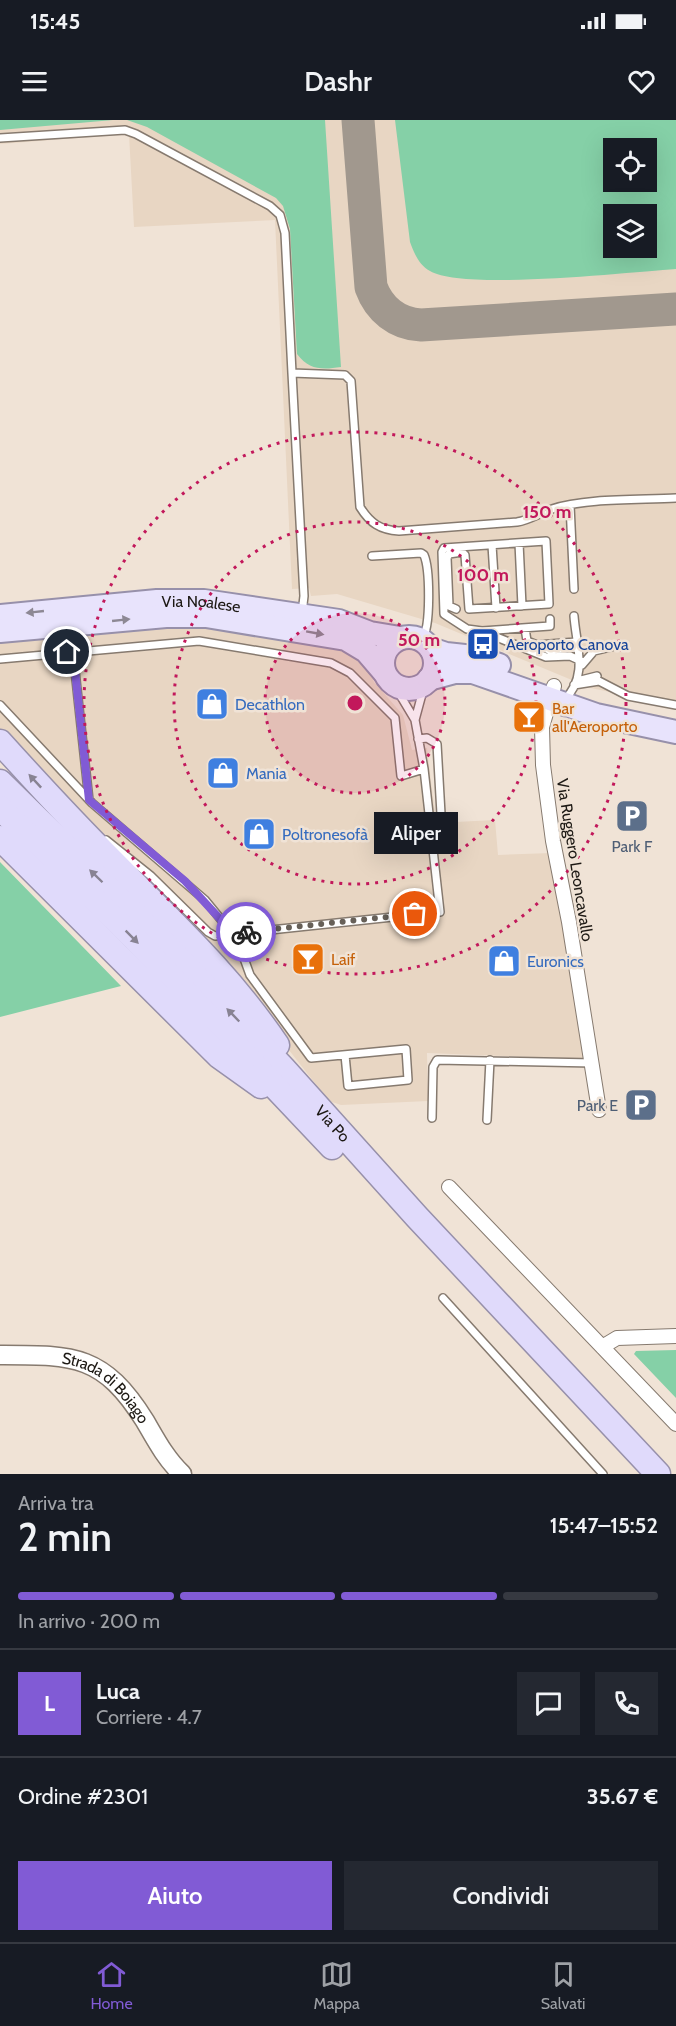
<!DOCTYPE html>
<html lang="it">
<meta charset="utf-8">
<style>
body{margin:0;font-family:Cabin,sans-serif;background:#242831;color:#f1f3f6;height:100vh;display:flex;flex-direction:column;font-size:22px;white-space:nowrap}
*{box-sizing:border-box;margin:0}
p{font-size:20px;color:#9ea1a6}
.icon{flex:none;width:33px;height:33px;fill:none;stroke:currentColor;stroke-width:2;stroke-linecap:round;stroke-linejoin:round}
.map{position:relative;height:1354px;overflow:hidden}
.sheet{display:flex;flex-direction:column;background:#171b24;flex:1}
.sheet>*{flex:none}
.buttons{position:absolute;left:603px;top:18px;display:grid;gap:12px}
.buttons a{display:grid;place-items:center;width:54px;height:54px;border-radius:0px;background:#171b24;box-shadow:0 6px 24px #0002;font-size:30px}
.pin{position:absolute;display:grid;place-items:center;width:51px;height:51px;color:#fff;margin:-26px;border:3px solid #fff;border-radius:50%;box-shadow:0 2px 6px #0007}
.courier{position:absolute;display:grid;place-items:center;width:60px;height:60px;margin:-30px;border:4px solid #815bd5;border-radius:50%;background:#fff;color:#222;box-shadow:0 2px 8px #0007}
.bubble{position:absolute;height:42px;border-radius:0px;background:#171b24;box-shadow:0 6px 24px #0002;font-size:20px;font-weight:600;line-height:42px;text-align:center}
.summary em{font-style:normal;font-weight:600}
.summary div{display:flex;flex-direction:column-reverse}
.summary{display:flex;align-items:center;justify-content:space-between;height:102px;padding:0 18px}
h1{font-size:39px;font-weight:600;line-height:45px}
.bar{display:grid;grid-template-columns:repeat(4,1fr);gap:9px 6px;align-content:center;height:72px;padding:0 18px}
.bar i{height:8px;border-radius:4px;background:#363941}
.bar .selected{background:#815bd5}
.bar p{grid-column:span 4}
.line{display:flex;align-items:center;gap:15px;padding:0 18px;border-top:2px solid #363941}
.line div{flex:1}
.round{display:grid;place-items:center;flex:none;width:63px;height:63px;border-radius:0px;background:#242831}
.cta{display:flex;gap:12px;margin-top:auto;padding:12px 18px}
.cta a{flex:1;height:69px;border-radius:0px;background:#815bd5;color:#fff;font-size:24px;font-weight:600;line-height:69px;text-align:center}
.cta a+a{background:#242831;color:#f1f3f6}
.status{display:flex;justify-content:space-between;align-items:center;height:42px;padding:0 30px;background:#171b24;direction:ltr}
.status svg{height:16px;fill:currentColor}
header{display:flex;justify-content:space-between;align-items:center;height:78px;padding:0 18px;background:#171b24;font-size:27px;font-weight:600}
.tabs{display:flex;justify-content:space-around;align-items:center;height:84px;border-top:2px solid #363941;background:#171b24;font-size:16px;color:#9ea1a6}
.tabs a{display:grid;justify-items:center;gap:3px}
.tabs .selected{color:#815bd5}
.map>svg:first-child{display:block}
.built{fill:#e8d6c3;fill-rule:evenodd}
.green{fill:#85d0a7;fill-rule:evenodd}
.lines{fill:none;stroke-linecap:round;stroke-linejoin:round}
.taxiway{stroke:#a1988e;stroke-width:33}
.service-casing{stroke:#867a6f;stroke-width:10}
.minor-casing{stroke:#867a6f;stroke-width:16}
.tertiary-casing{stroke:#867a6f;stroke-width:21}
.primary-casing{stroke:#9790aa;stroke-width:26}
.trunk-casing{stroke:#9790aa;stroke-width:27}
.service{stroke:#fff;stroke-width:7}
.minor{stroke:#fff;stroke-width:14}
.tertiary{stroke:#fff;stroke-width:18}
.primary{stroke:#e8e3fc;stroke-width:22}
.trunk{stroke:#e0dafb;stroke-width:24}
.oneway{fill:#8d8894}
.oneway2{fill:#888393}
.done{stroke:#676058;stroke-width:6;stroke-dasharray:0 10.8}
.route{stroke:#815bd5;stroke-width:8}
.ring{fill:none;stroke:#c2185b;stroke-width:3;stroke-dasharray:3 6}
.labels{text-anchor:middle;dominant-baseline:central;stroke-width:5;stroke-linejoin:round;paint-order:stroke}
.street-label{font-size:16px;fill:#1d1914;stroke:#f0e3d6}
.transit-label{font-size:16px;fill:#164399;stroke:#f0e3d6;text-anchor:start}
.shop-label{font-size:16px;fill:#366cbe;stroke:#f0e3d6;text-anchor:start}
.food-label{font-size:16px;fill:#c56008;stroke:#f0e3d6;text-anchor:start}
.service-label{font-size:16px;fill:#4e5e75;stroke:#f0e3d6}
.centre{fill:#c2185b;stroke:#f0e3d6;stroke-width:3}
.ring-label{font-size:18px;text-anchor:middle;font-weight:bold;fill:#c2185b;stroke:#f0e3d6;stroke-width:5;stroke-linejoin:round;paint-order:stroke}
</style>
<div class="status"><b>15:45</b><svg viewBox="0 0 49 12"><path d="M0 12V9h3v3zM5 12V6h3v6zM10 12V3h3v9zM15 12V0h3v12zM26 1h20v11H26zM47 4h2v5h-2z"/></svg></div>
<header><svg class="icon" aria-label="menu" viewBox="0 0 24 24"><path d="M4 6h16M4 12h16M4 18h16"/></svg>Dashr<svg class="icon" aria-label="heart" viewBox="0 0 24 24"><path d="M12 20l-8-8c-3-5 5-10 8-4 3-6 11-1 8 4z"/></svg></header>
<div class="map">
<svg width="676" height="1354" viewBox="0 0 676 1354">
<rect width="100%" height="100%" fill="#f0e3d6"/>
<path class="built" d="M0,0H676V586L591,568L435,503L337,474L311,476L309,468L292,469L275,100L134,107L129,14L0,24ZM614,28H646V62H614ZM614,94H646V128H614Z
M194,505L341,529L355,534L367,546L374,562L403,595L412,630L427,628L436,703L495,700L498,735L551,733L585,939L427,933L428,981L341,985L329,981L222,845L0,613V520Z"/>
<path class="green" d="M0,0H113L0,10Z
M127,0H325L341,247C322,250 309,250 297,234L290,109L283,86L276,78L147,7Z
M395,0H676V149C630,152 463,171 430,151C419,145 414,133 410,122ZM646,28V62H614V28ZM646,94V128H614V94Z
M0,742L121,866L0,897Z
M676,1230V1278L634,1234L636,1231Z"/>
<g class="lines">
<path class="taxiway" d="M358,0L371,167C379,189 397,204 421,205L676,189"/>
<g class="service-casing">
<path id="service" d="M0,18L125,10L136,14L270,86L280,95L285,113L292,253L345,255L351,261L360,387C370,403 380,410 399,411L517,402C530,400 539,393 552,389C584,378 640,380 676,378
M292,253L304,476L302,493
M570,385L574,469
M519,423L522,486
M492,425L496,488
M372,436L421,433L424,435C430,449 431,508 422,519
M456,489L449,486L447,438L449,434L462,432L465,435L469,489L549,484L546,421L444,428L442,432L444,494L467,509L482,511L550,506V499
M525,508L527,521L549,530L577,528
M484,512L546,537L570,536L581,541
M537,525L576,522
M73,532L89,680
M0,539L199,521L331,543L350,553L395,598L401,656L424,649
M582,545L594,531L611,527
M581,560L597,556
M574,565L599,561L628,576L676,585
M564,580C589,557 576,525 574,496
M0,585L92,683L205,780L237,819L250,855L311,938L406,929L408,960L348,966L345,935
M415,600L425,563
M418,619L427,618L437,624L441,694
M106,720L151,756L208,812L215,816L440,792L424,649L415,600L394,565
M432,998L433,947L437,940L593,943
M487,1000L490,940
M443,1178L603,1354"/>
</g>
<g class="minor-casing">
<path id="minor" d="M554,566L542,607L543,645L553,721L569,802L599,990
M449,1067L676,1304
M602,1227L617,1218L676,1216"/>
</g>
<g class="tertiary-casing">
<g id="tertiary">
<path id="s1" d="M0,1235C74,1235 103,1234 145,1301C156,1320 166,1339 182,1354"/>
</g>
</g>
<g class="primary-casing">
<g id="primary">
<path id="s2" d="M0,496L157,481H204L339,501L370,513L400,518"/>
<path d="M0,511L166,496H206L346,519L366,531L384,552"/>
<circle cx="409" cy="543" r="26"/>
<path d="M431,529L446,534L474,537L499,545"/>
<path d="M429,559L455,552H473L596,595L676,612"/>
</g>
</g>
<g class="trunk-casing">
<g id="trunk">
<path d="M0,622C37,663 74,703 113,742C173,803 229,854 277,925"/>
<path id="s3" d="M0,662L162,821L283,948L417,1097L658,1354"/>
<path d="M0,688L136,820L332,1027"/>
<path d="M0,718L219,936L261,966"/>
</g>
</g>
<use href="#service" class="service"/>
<use href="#minor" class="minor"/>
<use href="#tertiary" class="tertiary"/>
<use href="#primary" class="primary"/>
<use href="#trunk" class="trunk"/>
</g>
<defs><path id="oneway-solid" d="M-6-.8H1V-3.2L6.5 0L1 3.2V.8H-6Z" transform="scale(1.5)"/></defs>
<g class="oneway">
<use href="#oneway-solid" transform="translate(35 492) rotate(174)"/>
<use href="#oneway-solid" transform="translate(121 500) rotate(-6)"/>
<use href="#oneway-solid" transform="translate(315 513) rotate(10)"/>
</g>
<g class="oneway2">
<use href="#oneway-solid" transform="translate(35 661) rotate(-133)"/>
<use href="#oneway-solid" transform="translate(96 756) rotate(-136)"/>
<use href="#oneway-solid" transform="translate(132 817) rotate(45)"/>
<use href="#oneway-solid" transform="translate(233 895) rotate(-134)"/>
</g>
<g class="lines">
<path class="done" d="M246,812L415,794"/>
<path class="route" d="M67,532H73L89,680L185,761L233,813L246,812"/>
</g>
<circle cx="355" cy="583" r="90" fill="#c2185b" fill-opacity=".12"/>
<g class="ring">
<circle cx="355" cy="583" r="90"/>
<circle cx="355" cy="583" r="181"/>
<circle cx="355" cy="583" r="271"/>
</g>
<defs>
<g id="bus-square" transform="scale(1.725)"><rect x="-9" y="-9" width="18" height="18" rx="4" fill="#1a4fb4" stroke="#f0e3d6"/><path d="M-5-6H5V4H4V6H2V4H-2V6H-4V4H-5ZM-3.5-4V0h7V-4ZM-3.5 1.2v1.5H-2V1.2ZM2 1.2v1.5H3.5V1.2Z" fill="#fff"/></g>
<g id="shop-square" transform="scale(1.725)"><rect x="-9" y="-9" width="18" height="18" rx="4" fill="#3f7fe0" stroke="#f0e3d6"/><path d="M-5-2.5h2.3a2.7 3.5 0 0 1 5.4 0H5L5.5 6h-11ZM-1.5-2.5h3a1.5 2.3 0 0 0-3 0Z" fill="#fff"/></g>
<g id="bar-square" transform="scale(1.725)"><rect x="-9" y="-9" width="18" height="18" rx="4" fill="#e8710a" stroke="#f0e3d6"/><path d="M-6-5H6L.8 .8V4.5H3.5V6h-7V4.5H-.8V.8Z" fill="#fff"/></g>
<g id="parking-square" transform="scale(1.725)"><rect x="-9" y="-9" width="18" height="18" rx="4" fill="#5c6f8a" stroke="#f0e3d6"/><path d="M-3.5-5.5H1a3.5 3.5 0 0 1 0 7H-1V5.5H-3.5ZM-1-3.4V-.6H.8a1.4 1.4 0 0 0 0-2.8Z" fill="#fff"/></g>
</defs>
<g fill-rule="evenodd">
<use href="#bus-square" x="483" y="524"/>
<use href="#shop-square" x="212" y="584"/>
<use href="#bar-square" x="529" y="597"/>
<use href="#shop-square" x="223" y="653"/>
<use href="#parking-square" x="632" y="696"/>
<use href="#shop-square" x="259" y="714"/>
<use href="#bar-square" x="308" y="839"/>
<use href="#shop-square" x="504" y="841"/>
<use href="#parking-square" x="641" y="985"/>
</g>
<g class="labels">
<g class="street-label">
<text stroke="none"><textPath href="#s2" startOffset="202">Via Noalese</textPath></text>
<text transform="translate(575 740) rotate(81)">Via Ruggero Leoncavallo</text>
<text stroke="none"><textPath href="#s3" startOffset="477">Via Po</textPath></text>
<text stroke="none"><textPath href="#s1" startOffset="117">Strada di Boiago</textPath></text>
</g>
<g class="transit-label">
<text x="506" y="524">Aeroporto Canova</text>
</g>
<g class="shop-label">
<text x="235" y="584">Decathlon</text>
<text x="246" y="653">Mania</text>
<text x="282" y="714">Poltronesofà</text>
<text x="527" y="841">Euronics</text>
</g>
<g class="food-label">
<text x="552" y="588">Bar<tspan x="552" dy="18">all'Aeroporto</tspan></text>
<text x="331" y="839">Laif</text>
</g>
<g class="service-label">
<text x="632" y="726">Park F</text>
<text x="618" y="985" text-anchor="end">Park E</text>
</g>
</g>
<circle cx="355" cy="583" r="9" class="centre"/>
<g class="ring-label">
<text x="547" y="398">150 m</text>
<text x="483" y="461">100 m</text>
<text x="419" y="526">50 m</text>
</g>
</svg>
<div class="buttons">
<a><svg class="icon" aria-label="locate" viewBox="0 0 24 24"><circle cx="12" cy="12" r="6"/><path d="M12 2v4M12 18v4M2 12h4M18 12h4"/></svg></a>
<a><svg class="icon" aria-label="layers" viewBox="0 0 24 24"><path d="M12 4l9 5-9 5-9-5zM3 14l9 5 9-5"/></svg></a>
</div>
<div class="pin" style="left:415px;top:794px;background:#ea580c"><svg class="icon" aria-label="bag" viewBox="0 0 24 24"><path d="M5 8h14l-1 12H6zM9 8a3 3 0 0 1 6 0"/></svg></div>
<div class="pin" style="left:67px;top:532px;background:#1f2937"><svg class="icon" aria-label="home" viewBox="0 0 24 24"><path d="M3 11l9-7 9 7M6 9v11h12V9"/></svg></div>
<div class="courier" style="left:246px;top:812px"><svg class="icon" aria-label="bike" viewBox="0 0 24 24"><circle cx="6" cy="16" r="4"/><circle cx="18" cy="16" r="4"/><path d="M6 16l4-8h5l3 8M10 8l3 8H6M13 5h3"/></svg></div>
<div class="bubble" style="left:374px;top:692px;width:84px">Aliper</div>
</div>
<section class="sheet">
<div class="summary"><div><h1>2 min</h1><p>Arriva tra</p></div><em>15:47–15:52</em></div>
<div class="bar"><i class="selected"></i><i class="selected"></i><i class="selected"></i><i></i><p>In arrivo · 200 m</p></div>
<div class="line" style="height:108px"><b class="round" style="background:#815bd5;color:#fff">L</b><div><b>Luca</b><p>Corriere · 4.7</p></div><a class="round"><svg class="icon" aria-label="chat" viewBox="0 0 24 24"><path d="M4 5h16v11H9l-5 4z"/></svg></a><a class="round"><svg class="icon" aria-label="phone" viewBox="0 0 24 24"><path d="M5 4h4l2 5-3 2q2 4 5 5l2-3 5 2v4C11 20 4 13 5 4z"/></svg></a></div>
<div class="line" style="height:78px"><div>Ordine #2301</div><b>35.67 €</b></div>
<div class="cta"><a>Aiuto</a><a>Condividi</a></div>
</section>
<nav class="tabs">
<a class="selected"><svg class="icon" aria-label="home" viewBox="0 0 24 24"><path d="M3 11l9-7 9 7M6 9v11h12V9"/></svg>Home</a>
<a><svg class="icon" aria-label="map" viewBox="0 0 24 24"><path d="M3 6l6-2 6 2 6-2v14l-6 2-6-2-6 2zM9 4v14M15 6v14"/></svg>Mappa</a>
<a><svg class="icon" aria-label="saved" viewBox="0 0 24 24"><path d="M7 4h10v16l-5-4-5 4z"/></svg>Salvati</a>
</nav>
